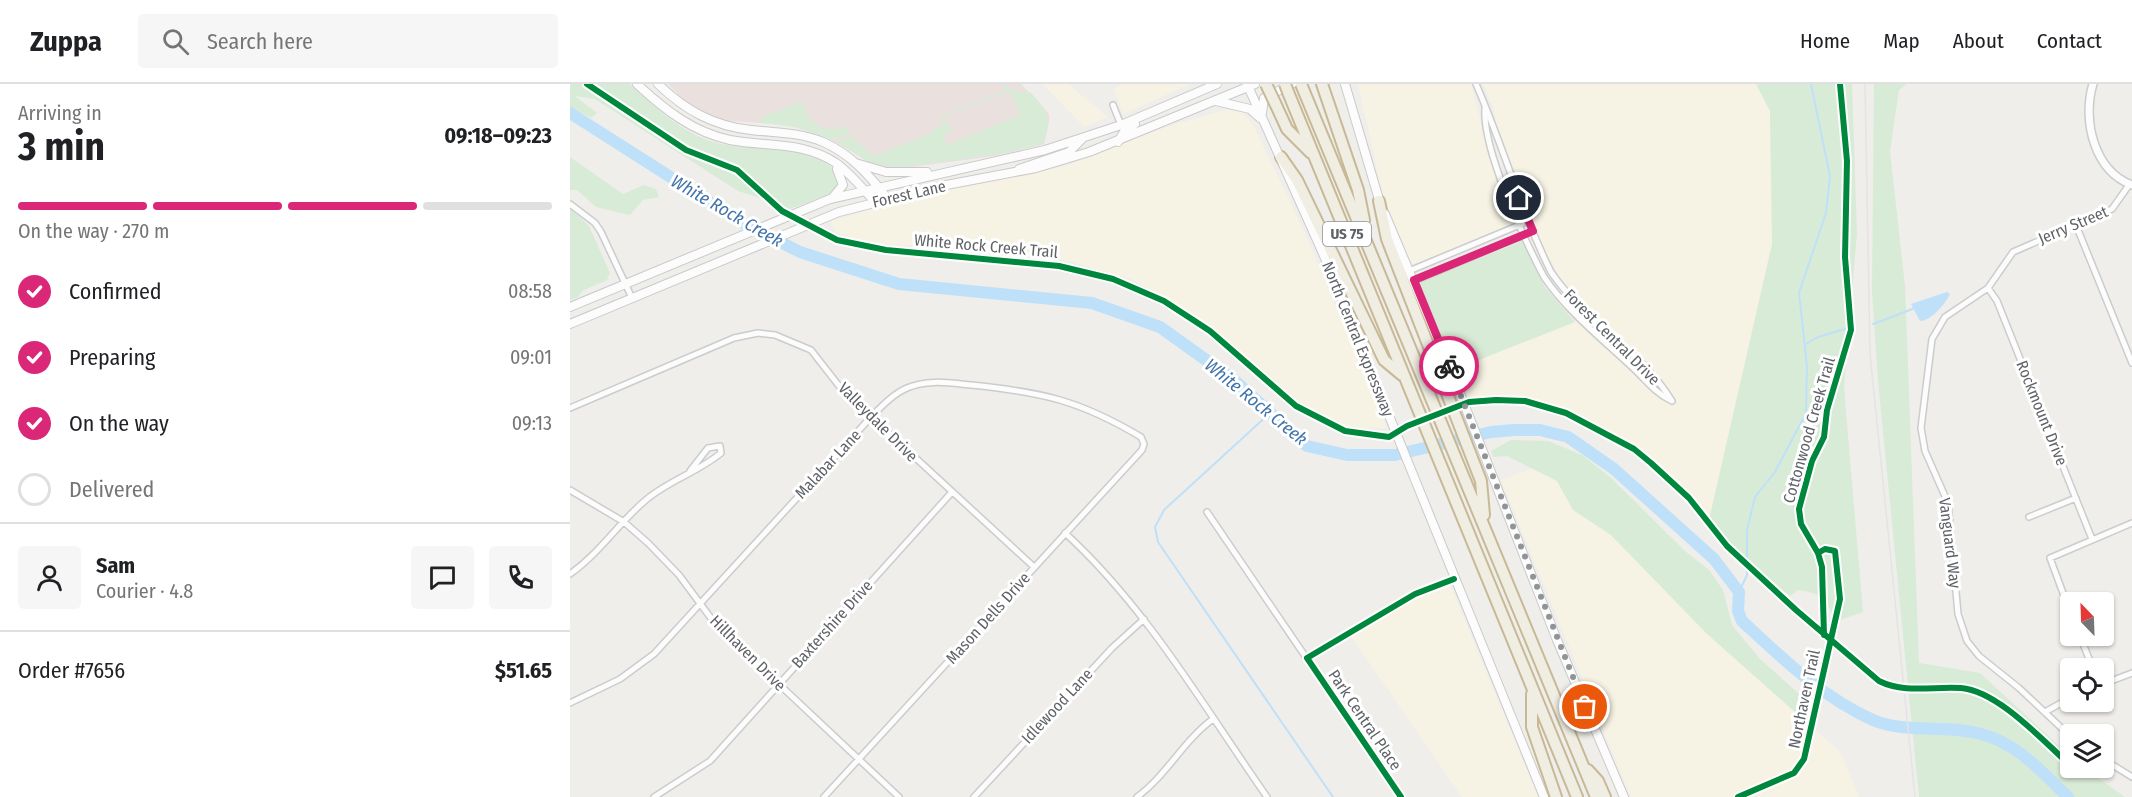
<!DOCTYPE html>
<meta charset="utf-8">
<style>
body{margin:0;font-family:"Fira Sans Condensed",sans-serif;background:#f6f6f6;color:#202124;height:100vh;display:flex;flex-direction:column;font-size:22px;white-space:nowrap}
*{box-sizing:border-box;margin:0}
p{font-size:20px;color:#757577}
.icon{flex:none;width:33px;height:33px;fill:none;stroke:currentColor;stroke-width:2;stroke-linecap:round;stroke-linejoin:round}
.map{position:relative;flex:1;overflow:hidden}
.side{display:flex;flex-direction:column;background:#fff;width:570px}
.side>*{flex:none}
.needle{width:39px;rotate:337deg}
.controls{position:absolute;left:1490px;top:508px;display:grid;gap:12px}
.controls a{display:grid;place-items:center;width:54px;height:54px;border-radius:6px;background:#fff;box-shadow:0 2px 4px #0004;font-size:30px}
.pin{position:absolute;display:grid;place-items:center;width:51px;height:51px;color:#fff;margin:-26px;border:3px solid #fff;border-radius:50%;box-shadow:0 2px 6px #0007}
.courier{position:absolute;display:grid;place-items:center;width:60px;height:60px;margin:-30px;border:4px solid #db2777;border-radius:50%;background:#fff;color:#222;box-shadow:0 2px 8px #0007}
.head em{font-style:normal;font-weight:700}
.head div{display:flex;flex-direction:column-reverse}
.head{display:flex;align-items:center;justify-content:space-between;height:102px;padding:0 18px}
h1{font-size:39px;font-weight:700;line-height:45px}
.bar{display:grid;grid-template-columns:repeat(4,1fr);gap:9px 6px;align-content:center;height:72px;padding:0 18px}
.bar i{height:8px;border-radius:4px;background:#e0e0e0}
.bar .active{background:#db2777}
.bar p{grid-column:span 4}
.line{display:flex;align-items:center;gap:15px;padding:0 18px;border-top:2px solid #e0e0e0}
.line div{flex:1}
.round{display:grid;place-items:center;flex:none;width:63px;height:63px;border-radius:6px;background:#f6f6f6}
ol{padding:0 18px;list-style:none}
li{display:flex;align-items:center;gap:18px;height:66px}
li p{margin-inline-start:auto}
li .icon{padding:6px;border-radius:50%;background:#db2777;color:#fff;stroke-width:4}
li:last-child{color:#757577}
li i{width:33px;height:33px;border:3px solid #e0e0e0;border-radius:50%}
header{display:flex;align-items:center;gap:36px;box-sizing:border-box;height:84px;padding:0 30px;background:#fff;border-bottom:2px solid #e0e0e0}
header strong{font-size:28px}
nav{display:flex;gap:33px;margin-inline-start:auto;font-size:21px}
.search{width:420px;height:54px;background:#f6f6f6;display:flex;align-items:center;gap:15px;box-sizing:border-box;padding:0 21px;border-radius:6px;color:#757577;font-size:22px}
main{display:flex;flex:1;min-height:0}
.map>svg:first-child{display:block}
.commercial{fill:#f7f3e4}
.medical{fill:#eae0de}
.green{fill:#d8ebd6}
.water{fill:#bfe0f9}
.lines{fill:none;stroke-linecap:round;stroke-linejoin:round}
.stream{stroke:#bfe0f9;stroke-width:2}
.river{stroke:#bfe0f9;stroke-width:12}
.minor-casing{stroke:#cbcccc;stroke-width:8}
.tertiary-casing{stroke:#cbcccc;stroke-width:10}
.secondary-casing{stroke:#cacacb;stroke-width:10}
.motorway-casing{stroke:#c8b996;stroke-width:14}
.minor{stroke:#fdfcfc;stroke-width:5}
.tertiary{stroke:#fdfcfc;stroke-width:7}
.secondary{stroke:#fdfcfc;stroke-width:8}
.motorway{stroke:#f0ede3;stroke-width:10}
.tram{stroke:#e4e4e4;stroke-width:1.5}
.motorway-bridge-casing{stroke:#c8b996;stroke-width:14;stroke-linecap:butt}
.motorway-bridge{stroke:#f0ede3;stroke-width:10}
.cycleway-casing{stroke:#fff;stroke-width:10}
.cycleway{stroke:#00873e;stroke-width:6}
.done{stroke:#919496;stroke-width:6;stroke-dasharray:0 10.8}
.route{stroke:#db2777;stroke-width:8}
.labels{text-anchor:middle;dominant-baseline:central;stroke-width:6;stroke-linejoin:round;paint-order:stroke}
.shield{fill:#fff;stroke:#8f9295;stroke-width:1.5}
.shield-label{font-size:15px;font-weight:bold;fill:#5f6368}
.street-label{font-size:16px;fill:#5f6368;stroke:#fff}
.water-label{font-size:18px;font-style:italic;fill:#4174aa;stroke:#fff}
</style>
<header>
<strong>Zuppa</strong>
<div class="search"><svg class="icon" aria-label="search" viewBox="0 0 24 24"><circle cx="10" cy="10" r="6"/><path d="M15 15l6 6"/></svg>Search here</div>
<nav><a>Home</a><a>Map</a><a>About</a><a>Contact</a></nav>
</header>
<main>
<section class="side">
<div class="head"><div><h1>3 min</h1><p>Arriving in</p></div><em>09:18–09:23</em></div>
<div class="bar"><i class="active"></i><i class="active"></i><i class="active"></i><i></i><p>On the way · 270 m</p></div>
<ol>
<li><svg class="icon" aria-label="check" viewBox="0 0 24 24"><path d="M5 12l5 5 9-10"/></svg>Confirmed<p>08:58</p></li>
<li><svg class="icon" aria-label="check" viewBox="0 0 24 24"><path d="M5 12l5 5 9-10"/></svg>Preparing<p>09:01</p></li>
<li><svg class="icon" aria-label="check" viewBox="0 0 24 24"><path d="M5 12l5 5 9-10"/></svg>On the way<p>09:13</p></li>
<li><i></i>Delivered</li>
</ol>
<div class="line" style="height:108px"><a class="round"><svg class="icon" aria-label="person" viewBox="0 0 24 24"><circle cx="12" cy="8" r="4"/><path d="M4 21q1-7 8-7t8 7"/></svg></a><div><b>Sam</b><p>Courier · 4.8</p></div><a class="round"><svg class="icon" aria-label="chat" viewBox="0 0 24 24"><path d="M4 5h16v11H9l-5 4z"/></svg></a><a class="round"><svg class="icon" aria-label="phone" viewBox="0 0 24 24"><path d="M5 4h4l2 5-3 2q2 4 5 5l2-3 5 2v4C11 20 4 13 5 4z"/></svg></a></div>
<div class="line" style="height:78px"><div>Order #7656</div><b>$51.65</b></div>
</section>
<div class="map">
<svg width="1562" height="713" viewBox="0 0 1562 713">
<rect width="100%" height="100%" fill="#efeeea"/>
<path class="commercial" d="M473,0H498L538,33L514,43Z
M552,0H621L553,30L544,5Z
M788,0H901L919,69L946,139L842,181L814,115Z
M913,0H1186L1200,27L1202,160L1139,436L1118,410L1072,368L1008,332L974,319L954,315L935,313L898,317L886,285L1021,231L994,201L973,163L930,56L923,22Z
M655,26L672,28L682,39L734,147L817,344L772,343L732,322L667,265L630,236L564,196L487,174L292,158L266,148L261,137L364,108L496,82L596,43Z
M963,384L987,397L1003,426L1041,451L1136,549L1270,668L1289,713H1061L931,396Z
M876,491L968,713H892L776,545Z"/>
<path class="medical" d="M98,0H451L479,30V39L474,60L468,62L424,72L327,85L304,80L258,54L218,41L150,36L120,22Z"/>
<path class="green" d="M0,0H60C83,21 105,43 135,55C173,72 251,52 271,97L264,109L211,128L197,116L168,107L25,15L5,12L27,29L21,34L0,23Z
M1186,0H1282L1287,149L1274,304L1293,528L1265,538C1258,516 1252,509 1228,506L1220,512L1165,466L1139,436L1202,160L1200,27Z
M1304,0H1337L1329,6L1320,67L1335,202L1349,579L1410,589L1500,672V684H1514L1555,713H1349L1308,297L1302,208Z
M434,1L447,8H460C478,27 483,34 473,60L429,70L326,84L298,78L267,58L281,52L303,72L361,49L366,42L368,44L372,41V31L383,47L373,51L377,61L450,31L440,7L375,32L374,27L377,30L434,7Z
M232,17L241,39L244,38L253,45L263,44L265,46L276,42L280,49L263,56L226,43L191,39L192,33Z
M0,73L53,110L74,101L86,105L89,113L73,116L60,131L26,123L7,106H0Z
M0,124L19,142L40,189L37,196L12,207L8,213L0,216Z
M952,157L975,203L1005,238L886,285L849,198Z
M941,356L978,357L1012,371L1040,393L1116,468L1139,486L1153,506L1162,541L1190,575L1237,617L1225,628L1136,549L1041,451L1003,426L987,397L937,372L923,373L921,367Z"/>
<path class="water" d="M1377,208L1380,210C1375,220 1361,237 1350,237L1341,220Z"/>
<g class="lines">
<path class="stream" d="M1303,240L1345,224
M1236,260L1248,253L1278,244
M700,329L594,426L585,443L588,458L763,713
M1169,508L1177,491V446L1185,413L1205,388L1236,329L1237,282L1229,209L1256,129L1260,92L1241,0"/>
<path class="river" d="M0,29L171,138L230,168L329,200L522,219L590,243L664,296L737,362L777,371H825L921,348L944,346H970L998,353L1044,385L1144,475L1169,508L1168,527L1172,537C1212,574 1253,614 1303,636C1336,650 1376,640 1411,650C1447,659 1472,688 1498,713"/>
<g class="minor-casing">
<path id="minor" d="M906,0C933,61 951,128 981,188C1015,238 1071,266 1102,317
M543,21L551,41
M915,24C912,65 954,155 974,193C998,228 1031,254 1062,283C1075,295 1084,308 1100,316
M0,120L25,139L31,148L62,214
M1506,141L1562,279
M839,187L952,140
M844,197L956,150
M1418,204L1427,217L1522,455
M0,324L164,254L188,249L205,251L241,266L273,307L464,483
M0,406L54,438L78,459L109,491L146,541L329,713
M637,428L831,713
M1459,433L1506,414
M495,449C577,524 634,623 697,713
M0,490C30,469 49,438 77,415C100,396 128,388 151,369L150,362L138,364L120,387
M1500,528L1480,474L1562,439
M1510,552L1523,585
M737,574L845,510L884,495
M1533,600L1562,589
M0,619L50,595L84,570L301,333C312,322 323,310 337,304C357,295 380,299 401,301C471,308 509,316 571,353L574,360L572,366L254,713
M1475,628L1500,614
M1500,652L1449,604L1409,572L1397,557L1388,530L1378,419L1355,367L1351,344L1362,255L1375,233L1418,204L1443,168L1542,125L1559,101
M1533,675L1562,693
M84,713L140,677L382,408
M404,713L542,564L574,535
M567,713C597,691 613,657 643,635"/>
</g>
<g class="tertiary-casing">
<path id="tertiary" d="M1523,0C1512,36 1524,87 1562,101"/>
</g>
<g class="secondary-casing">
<path id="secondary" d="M67,0C95,26 123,48 160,56C197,63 233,57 266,79C281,90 293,105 305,118
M88,0C115,26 143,42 181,46C206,49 229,48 253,58C281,70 299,91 318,115
M677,0L755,174L974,713
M775,0L810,119
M646,17L680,25L690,34
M692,29L694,14L722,0
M548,58L555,46L565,40
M289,80L316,88H357
M449,85L499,68L512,55
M264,112L273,101L267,85
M815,130L884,294L987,556L1054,713
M0,223L260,115L475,66L551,41L647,0
M0,240L269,128L371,102L466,84L519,68L685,0"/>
</g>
<g class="motorway-casing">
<path id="motorway" d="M731,0L1026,713
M752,0L788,106L794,136
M718,8L1007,713
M705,19L717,45L741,69
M711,73L727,96L814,276L832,291
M809,117L817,155L911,397L914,431
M962,610V643L986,713
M1018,686L1028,697L1035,713"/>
</g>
<use href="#minor" class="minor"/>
<use href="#tertiary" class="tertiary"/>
<use href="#secondary" class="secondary"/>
<use href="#motorway" class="motorway"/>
<path class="tram" d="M1295,0L1300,270L1345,713"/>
<g class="motorway-bridge-casing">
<path id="motorway-bridge" d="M696,0L705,19
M715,0L718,8"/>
</g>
<use href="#motorway-bridge" class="motorway-bridge"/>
<g class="cycleway-casing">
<path id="cycleway" d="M17,0L116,66L167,86L212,127L267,156L316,166L489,182L543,195L594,217L640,247L726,322L775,347L819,353L837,342L899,318L926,316L955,317L996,329L1064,365L1081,379L1119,414L1157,462L1226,526L1309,597C1335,610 1364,602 1391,604C1428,607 1473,657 1500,681
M1254,551L1252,483L1248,469L1231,440L1229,425L1242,377L1254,353L1257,326L1281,246L1275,173L1277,77L1270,0
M831,713L737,574L845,510L884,495
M1168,713L1224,689L1234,675L1270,515L1265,467L1255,465L1248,469"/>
</g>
<use href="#cycleway" class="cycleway"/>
</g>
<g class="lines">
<path class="done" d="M879,282L1015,623"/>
<path class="route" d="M879,282L844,196L963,147L949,114"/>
</g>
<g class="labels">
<rect class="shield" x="753" y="138" width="48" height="24" rx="4.5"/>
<g class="shield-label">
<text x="777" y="150">US 75</text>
</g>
<g class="street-label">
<text transform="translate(339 110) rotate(-13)">Forest Lane</text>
<text transform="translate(1503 141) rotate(-23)">Jerry Street</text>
<text transform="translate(416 162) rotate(5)">White Rock Creek Trail</text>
<text transform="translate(1042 253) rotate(45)">Forest Central Drive</text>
<text transform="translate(788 255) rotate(68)">North Central Expressway</text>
<text transform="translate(1472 329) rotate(68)">Rockmount Drive</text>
<text transform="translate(308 338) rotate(45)">Valleydale Drive</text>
<text transform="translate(1239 346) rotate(-74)">Cottonwood Creek Trail</text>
<text transform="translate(258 380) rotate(-47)">Malabar Lane</text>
<text transform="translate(1380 459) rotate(83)">Vanguard Way</text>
<text transform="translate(418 534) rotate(-48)">Mason Dells Drive</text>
<text transform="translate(262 540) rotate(-48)">Baxtershire Drive</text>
<text transform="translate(178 569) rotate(45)">Hillhaven Drive</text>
<text transform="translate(1234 615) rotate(-78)">Northaven Trail</text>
<text transform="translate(487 622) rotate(-47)">Idlewood Lane</text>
<text transform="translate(795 636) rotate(56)">Park Central Place</text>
</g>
<g class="water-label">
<text transform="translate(157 127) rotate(30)">White Rock Creek</text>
<text transform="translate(686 318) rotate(39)">White Rock Creek</text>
</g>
</g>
</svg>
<div class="controls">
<a><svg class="needle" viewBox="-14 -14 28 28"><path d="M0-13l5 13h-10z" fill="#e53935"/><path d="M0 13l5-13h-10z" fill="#757577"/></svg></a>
<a><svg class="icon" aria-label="locate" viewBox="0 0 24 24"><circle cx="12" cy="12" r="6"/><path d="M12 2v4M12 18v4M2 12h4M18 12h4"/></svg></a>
<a><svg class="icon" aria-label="layers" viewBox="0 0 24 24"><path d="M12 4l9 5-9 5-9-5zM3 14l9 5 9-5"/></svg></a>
</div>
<div class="pin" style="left:1015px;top:623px;background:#ea580c"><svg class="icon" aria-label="bag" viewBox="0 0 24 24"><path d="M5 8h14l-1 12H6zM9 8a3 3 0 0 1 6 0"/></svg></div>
<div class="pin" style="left:949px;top:114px;background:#1f2937"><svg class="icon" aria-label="home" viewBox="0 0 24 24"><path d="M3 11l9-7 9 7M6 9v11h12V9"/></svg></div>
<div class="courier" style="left:879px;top:282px"><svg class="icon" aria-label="bike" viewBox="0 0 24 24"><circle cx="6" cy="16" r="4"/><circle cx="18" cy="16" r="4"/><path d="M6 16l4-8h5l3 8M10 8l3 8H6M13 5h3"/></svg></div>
</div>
</main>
